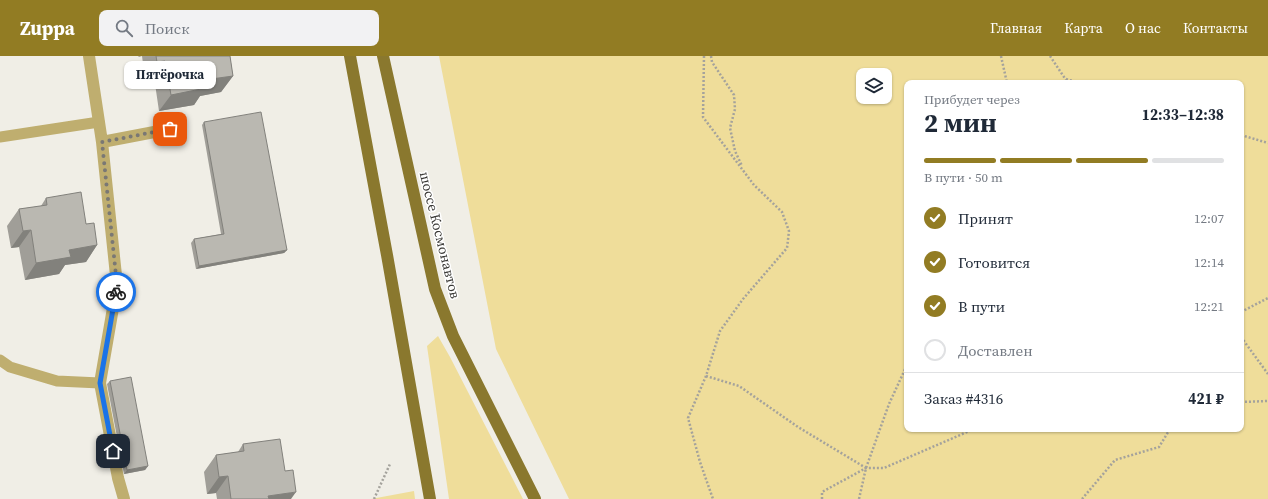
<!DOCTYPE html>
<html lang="ru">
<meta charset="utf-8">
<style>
body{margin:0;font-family:"Source Serif 4",serif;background:#f2f2f3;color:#1f2937;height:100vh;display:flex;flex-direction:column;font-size:15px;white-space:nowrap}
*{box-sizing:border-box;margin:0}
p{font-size:13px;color:#747a83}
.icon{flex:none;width:22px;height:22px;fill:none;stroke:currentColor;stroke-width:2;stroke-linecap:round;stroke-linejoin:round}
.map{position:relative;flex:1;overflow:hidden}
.drawer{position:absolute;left:904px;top:24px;width:340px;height:352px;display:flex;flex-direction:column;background:#fff;border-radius:8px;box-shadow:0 1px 3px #0004}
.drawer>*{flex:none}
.buttons{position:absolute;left:856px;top:12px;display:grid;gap:8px}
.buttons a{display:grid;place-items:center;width:36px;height:36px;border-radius:8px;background:#fff;box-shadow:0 1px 3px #0004;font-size:20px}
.pin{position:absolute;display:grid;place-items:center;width:34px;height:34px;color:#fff;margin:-17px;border-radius:8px;box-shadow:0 2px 6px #0006}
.courier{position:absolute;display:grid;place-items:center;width:40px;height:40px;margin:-20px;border:3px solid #1a73e8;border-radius:50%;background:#fff;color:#222;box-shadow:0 1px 5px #0007}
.bubble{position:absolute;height:28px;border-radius:8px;background:#fff;box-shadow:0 1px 3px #0004;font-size:13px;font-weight:700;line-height:28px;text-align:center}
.summary em{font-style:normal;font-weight:700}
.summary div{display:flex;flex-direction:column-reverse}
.summary{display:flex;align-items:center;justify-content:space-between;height:68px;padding:0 20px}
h1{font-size:26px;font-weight:700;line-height:30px}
.bar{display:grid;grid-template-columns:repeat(4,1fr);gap:6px 4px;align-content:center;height:48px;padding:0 20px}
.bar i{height:5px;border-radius:3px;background:#e0e1e3}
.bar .selected{background:#927c23}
.bar p{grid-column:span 4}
.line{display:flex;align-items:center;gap:10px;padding:0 20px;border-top:1px solid #e0e1e3}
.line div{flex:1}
ol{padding:0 20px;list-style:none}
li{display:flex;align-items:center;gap:12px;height:44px}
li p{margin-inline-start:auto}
li .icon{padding:4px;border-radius:50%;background:#927c23;color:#fff;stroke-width:4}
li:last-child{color:#747a83}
li i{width:22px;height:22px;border:2px solid #e0e1e3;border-radius:50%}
header{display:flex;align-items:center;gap:24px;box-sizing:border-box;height:56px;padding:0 20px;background:#927c23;color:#fff}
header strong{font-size:19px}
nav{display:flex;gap:22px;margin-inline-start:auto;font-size:14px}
.search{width:280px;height:36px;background:#f2f2f3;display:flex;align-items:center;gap:10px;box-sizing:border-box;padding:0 14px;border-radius:8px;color:#747a83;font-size:15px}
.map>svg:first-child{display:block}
.green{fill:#efdd9a;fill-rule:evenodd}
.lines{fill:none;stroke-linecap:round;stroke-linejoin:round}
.path{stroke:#a4a29c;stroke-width:2.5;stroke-dasharray:2 2;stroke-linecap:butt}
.lane{stroke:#bfae6f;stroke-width:11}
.street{stroke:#bfae6f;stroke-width:12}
.primary{stroke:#8a782e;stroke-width:12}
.wall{fill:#a09e98}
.shaded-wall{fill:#82817c}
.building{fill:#bab8b1;stroke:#82817c}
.done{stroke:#7a7874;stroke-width:4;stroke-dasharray:0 7.2}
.route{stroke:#1a73e8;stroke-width:5}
.labels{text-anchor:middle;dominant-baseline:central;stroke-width:3;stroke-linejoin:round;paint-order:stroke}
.street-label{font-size:14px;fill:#3a3936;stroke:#fff}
</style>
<header>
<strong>Zuppa</strong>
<div class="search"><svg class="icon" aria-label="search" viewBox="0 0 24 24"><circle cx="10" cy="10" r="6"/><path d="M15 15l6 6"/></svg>Поиск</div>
<nav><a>Главная</a><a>Карта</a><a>О нас</a><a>Контакты</a></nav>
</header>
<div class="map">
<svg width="1268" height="443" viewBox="0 0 1268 443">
<rect width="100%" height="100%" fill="#f0eee6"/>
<path class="green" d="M439,0H1268V443H569L496,293ZM863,19H885V41H863ZM907,27H1241V373H907Z
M438,280L450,301L523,443H449L427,290Z
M414,435L415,443H371Z"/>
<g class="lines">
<path class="path" d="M704,0L703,61L754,129L782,156L789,175L787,192L743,243L720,275L706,320L688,362L700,406L713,443
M711,0L712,6L734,39L735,53L730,72L735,95L742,110
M1001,0L1007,27
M1050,0L1068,27
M1066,23L1079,27
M1241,79L1268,87
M1241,256L1268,242
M1241,281L1268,318
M706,320L739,330L798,371L866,412
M1241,346L1268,345
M374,443L390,408
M822,443V436L866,412H884L974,373
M859,443L866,412L889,348L907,309
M1082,443L1115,404L1159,391L1170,373"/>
<path class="lane" d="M0,81L99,66
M0,304L10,311L57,325L100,327"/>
<path class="street" d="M89,0L102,86L117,229L100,327L118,422L124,443
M102,86L170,73"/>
<path class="primary" d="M350,0L387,199L430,443
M383,0L435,233L453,280L535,443"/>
</g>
<path class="wall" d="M138,0H230L233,20L221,36L200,40L194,49L159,55L154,21L145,23L142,0L139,1Z
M204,66L287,194L284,197L196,213L191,187L194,183L221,178L202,69Z
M46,142L86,168L97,189L86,206L65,209L59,218L25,224L19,191L11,192L7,170L19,153L41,150Z
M110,325L148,410L145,414L124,418L107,328Z
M243,388L285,415L291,443H217L216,437L207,438L204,416L216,399L238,396Z"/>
<path class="shaded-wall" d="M165,5L154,21L145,23L157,6Z
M233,20L221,36L200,40L194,49L159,55L171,39L204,24Z
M31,174L19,191L11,192L23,175Z
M97,189L86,206L65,209L59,218L25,224L36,207L69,194Z
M287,194L284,197L196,213L199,210Z
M148,410L145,414L124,418L127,414Z
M228,420L216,437L207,438L219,421Z
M296,436L291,443H266L268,440Z"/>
<path class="building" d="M156,0H230L233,20L204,24L206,32L171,39L165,5L157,6Z
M261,56L287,194L199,210L194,183L224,178L204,66Z
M81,136L86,168L94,167L97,189L69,194L71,201L36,207L31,174L23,175L19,153L47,149L46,142Z
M131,321L148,410L127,414L110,325Z
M280,383L285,415L293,414L296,436L268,440L269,443H231L228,420L219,421L216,399L244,395L243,388Z"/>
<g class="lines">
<path class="done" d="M116,236L117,229L102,86L170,73"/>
<path class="route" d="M113,395L100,327L116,236"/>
</g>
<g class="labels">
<g class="street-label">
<text transform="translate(440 179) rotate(76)">шоссе Космонавтов</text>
</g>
</g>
</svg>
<div class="buttons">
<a><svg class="icon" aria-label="layers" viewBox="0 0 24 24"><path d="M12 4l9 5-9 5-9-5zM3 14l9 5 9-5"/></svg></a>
</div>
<div class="pin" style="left:170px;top:73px;background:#ea580c"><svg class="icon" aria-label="bag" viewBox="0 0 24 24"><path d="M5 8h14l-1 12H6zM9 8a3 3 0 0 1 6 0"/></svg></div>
<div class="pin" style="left:113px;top:395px;background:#1f2937"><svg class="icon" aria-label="home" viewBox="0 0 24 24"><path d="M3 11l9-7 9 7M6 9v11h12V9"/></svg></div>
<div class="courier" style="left:116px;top:236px"><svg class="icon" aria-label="bike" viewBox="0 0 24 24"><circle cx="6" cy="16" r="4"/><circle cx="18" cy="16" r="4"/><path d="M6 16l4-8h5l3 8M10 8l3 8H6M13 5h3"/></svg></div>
<div class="bubble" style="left:124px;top:5px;width:92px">Пятёрочка</div>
<section class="drawer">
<div class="summary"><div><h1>2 мин</h1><p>Прибудет через</p></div><em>12:33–12:38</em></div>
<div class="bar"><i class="selected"></i><i class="selected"></i><i class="selected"></i><i></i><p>В пути · 50 m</p></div>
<ol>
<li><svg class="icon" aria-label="check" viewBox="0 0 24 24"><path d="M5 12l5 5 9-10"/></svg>Принят<p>12:07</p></li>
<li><svg class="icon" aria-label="check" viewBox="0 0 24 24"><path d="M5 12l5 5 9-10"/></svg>Готовится<p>12:14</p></li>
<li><svg class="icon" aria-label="check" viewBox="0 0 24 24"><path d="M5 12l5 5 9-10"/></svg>В пути<p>12:21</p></li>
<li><i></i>Доставлен</li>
</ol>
<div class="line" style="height:52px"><div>Заказ #4316</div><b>421 ₽</b></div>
</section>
</div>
